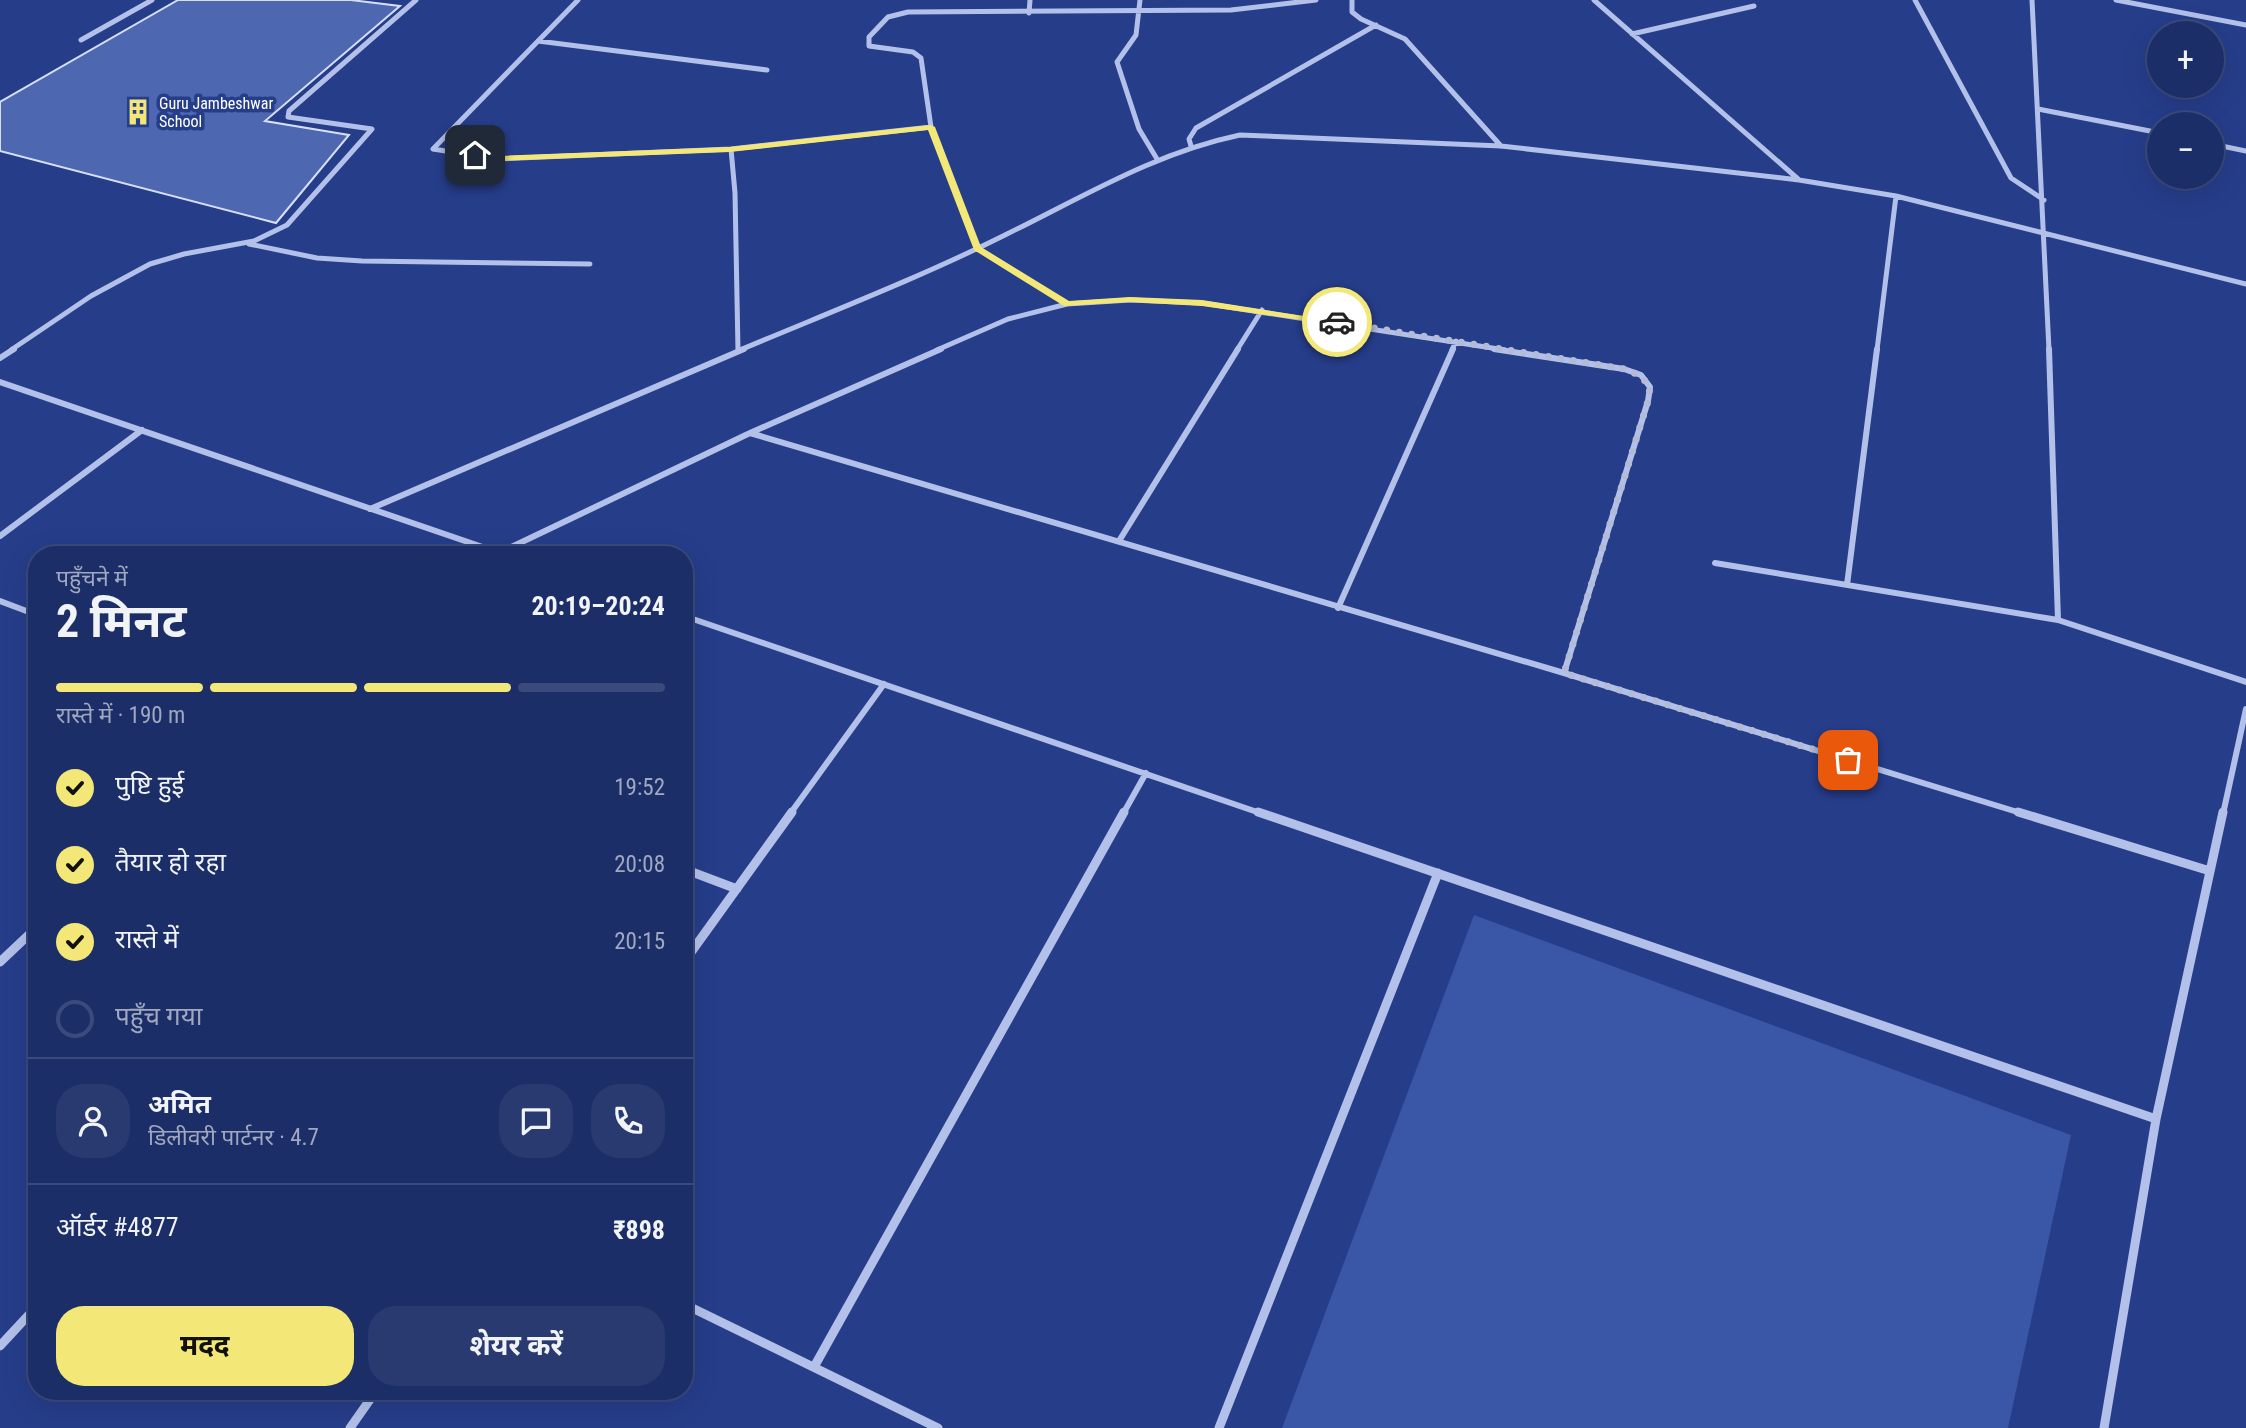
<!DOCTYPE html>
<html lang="hi">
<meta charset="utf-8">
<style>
body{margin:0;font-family:"Roboto Condensed","Noto Sans Devanagari",sans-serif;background:#293a71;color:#f1f3f6;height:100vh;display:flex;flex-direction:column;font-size:26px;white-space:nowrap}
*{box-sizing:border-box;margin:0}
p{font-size:23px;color:#a0a8c0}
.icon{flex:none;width:38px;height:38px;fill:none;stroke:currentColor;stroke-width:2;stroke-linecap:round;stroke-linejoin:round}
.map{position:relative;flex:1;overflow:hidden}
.side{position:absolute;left:28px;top:546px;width:665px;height:854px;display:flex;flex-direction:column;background:#1c2e68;border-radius:28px;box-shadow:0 7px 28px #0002,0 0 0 2px #3a4a7c}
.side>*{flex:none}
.controls{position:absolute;left:2147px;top:21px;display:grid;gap:14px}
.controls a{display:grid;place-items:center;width:77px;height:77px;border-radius:50%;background:#1c2e68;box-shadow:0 7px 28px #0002,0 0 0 2px #3a4a7c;font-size:35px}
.pin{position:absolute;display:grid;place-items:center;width:60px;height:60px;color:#fff;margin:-30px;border-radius:14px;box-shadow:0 4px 10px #0006}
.courier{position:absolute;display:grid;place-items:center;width:70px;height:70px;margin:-35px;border:5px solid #f3e877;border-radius:50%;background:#fff;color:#222;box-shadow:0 2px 9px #0007}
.head em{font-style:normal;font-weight:700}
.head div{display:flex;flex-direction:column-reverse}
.head{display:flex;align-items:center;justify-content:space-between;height:119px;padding:0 28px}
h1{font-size:46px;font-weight:700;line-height:52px}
.bar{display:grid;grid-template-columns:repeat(4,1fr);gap:10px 7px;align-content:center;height:84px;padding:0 28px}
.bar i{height:9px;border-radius:5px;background:#3a4a7c}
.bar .selected{background:#f3e877}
.bar p{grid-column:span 4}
.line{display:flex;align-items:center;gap:18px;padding:0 28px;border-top:2px solid #3a4a7c}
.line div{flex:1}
.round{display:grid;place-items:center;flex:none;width:74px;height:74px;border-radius:28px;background:#293a71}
ol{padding:0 28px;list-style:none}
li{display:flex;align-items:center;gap:21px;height:77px}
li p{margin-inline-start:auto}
li .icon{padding:7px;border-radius:50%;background:#f3e877;color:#111;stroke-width:4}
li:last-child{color:#a0a8c0}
li i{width:38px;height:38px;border:4px solid #3a4a7c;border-radius:50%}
.cta{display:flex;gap:14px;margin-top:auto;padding:14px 28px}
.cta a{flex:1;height:80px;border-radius:28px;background:#f3e877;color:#111;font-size:28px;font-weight:700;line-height:80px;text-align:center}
.cta a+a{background:#293a71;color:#f1f3f6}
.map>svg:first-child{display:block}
.green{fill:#3a56a6}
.building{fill:#4e67b1;stroke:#d7dff7;stroke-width:2}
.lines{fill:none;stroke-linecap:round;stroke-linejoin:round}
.minor-far2{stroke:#b3c1ea;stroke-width:5}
.minor-far1{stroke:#b3c1ea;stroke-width:6}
.minor{stroke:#b3c1ea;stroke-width:9}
.route{fill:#f3e877}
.done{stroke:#b3bbd6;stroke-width:7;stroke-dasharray:0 12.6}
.labels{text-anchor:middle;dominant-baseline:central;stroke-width:7;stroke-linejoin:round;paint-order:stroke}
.far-poi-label{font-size:16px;fill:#fff;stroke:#263d8a;text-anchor:start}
</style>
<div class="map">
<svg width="2246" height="1428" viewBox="0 0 2246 1428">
<rect width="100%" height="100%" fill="#263d8a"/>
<path class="green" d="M1474,915L2071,1135L2008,1428H1282Z"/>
<path class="building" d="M178,0H351L400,6L265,121L349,135L276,223L0,151V102Z"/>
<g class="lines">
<path class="minor-far2" d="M1140,0L1136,35L1117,62L1139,129L1157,159
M1352,0V12L1361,19L1405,39L1501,146
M1594,0L1798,179
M1915,0L2011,178L2044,200
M2032,0L2049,350
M2116,0L2246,25
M1029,13L1030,0
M1632,34L1754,6
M81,40L152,0
M538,41L767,70
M2038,109L2160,133
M2212,144L2246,151
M1191,146L1189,139L1196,128L1376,25
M433,149L496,159L731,149L931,127
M433,149L578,0
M731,149L735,193L738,350
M249,244L317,258L362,261L590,264
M1067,304L977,248L931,127L921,58L913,52L869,46V37L888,17L908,12L1231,10L1316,0
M11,350L91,296L150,264L184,254L254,241L287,225L372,129L288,117L289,111L416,0
M740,350C828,313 919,278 1005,235C1083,197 1154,153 1240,135L1501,146L1799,180L1896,196L2246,284
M937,350L1008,319L1067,304L1130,300L1202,303L1505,350
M1237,350L1262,310
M1452,350L1456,341
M1877,350L1896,196"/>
<path class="minor-far1" d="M1494,349L1624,369L1641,375L1650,387L1648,401L1564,673
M2049,349L2058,620
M0,358L14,349
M0,382L503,554
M750,433L1564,673L2024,814
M370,509L744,349
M0,536L142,430
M1119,541L1238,349
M499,553L750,433L941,349
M1715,563L2058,620L2246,682
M1847,585L1877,349
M0,601L37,615
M1338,608L1453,349
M684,616L1263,814
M790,814L884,684
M1123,814L1146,773
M2223,814L2246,709"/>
<path class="minor" d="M1258,812L2156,1119
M2018,812L2210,871
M684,869L737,889
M0,962L37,927
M684,962L792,812
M684,1304L938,1428
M0,1346L37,1306
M814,1367L1124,812
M350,1428L376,1391
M1219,1428L1438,873
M2104,1428L2156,1119L2223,812"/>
</g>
<path class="route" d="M931,125L935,127L981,247L1069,301L1130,297L1202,300L1342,322L1337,325L1202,306L1130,302L1064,306L974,250L928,130L730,152L496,161L471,155L475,153L496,156L730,147Z"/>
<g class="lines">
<path class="done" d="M1337,322L1625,369L1641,376L1650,387L1648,401L1564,673L1848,760"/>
</g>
<defs>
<g id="building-bare" transform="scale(2.1)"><path d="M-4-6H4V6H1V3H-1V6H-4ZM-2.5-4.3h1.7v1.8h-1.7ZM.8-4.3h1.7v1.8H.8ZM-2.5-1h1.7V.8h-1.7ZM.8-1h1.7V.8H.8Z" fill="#f3e877" stroke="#263d8a" stroke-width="2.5" paint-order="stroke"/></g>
</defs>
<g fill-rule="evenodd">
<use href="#building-bare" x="138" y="112"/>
</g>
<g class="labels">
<g class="far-poi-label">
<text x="159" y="103">Guru Jambeshwar<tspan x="159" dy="18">School</tspan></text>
</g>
</g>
</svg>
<div class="controls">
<a>+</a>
<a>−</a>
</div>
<div class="pin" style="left:1848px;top:760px;background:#ea580c"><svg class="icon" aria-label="bag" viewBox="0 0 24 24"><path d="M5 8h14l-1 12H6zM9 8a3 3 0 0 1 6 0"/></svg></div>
<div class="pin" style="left:475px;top:155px;background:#1f2937"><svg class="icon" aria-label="home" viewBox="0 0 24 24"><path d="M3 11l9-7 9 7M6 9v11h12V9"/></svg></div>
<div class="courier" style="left:1337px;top:322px"><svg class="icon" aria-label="car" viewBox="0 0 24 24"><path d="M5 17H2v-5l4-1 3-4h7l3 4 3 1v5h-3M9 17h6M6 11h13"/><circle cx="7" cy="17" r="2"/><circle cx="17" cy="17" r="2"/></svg></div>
<section class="side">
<div class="head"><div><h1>2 मिनट</h1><p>पहुँचने में</p></div><em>20:19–20:24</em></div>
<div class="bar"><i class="selected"></i><i class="selected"></i><i class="selected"></i><i></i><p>रास्ते में · 190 m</p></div>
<ol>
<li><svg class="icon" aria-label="check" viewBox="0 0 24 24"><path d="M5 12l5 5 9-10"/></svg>पुष्टि हुई<p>19:52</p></li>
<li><svg class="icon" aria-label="check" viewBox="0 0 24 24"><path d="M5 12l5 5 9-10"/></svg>तैयार हो रहा<p>20:08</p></li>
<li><svg class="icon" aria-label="check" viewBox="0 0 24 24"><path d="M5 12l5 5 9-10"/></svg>रास्ते में<p>20:15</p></li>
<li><i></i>पहुँच गया</li>
</ol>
<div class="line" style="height:126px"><a class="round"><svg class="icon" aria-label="person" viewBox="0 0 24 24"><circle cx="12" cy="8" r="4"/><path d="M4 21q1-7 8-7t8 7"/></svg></a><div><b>अमित</b><p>डिलीवरी पार्टनर · 4.7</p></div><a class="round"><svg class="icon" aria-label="chat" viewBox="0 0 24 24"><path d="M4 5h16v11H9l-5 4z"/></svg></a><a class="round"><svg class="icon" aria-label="phone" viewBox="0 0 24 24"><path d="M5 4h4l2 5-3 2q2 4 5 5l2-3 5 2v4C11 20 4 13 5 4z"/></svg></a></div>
<div class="line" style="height:91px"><div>ऑर्डर #4877</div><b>₹898</b></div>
<div class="cta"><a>मदद</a><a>शेयर करें</a></div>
</section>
</div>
